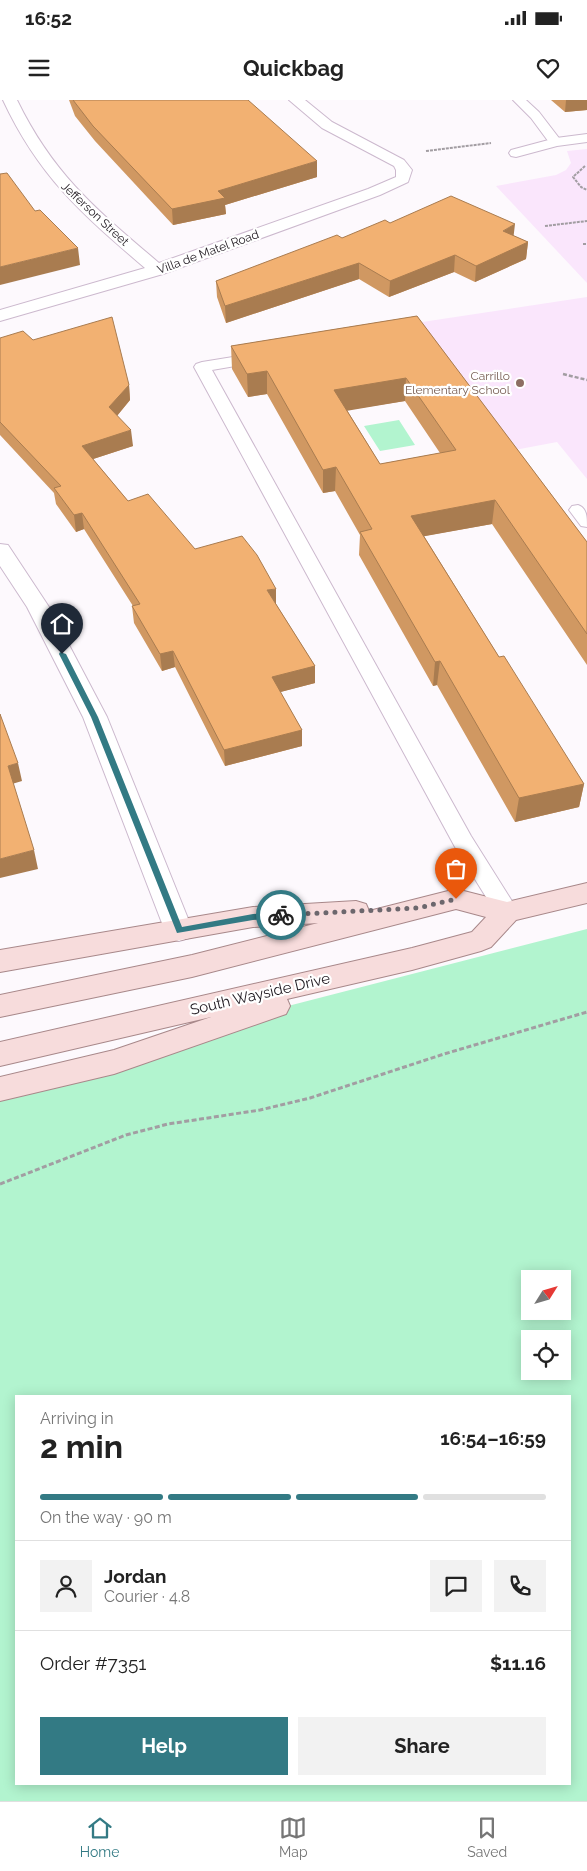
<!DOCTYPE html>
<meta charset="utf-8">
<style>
body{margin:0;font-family:Raleway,sans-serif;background:#f2f2f2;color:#222;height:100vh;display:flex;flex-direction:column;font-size:19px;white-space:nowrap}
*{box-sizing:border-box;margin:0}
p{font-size:16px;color:#767676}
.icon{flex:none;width:28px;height:28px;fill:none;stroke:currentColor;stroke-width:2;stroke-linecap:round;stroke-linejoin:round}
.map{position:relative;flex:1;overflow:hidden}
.details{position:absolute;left:15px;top:1295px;width:556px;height:390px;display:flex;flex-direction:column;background:#fff;border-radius:0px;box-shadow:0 2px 12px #0003}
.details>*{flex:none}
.needle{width:32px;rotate:53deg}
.buttons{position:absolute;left:521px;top:1170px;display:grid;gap:10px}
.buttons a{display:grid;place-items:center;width:50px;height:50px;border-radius:0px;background:#fff;box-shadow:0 2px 12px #0003;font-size:25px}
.pin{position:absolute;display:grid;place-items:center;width:42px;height:42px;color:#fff;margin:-51px -21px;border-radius:50% 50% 50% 0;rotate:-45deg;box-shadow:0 0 5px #0007}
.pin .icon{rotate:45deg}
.courier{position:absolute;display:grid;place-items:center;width:50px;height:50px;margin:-25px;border:4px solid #337a84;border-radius:50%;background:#fff;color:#222;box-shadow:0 1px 6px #0007}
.head em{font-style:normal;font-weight:700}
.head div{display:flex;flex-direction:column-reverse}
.head{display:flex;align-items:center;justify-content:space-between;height:85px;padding:0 25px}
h1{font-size:32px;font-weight:700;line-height:38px}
.bar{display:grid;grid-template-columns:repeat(4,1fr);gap:8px 5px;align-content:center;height:60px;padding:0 25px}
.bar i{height:6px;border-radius:4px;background:#e0e0e0}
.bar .active{background:#337a84}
.bar p{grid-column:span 4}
.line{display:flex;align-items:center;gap:12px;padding:0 25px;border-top:1px solid #e0e0e0}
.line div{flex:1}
.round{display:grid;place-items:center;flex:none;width:52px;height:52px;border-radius:0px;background:#f2f2f2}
.button{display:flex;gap:10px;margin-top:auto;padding:10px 25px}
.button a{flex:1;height:58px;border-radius:0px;background:#337a84;color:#fff;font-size:20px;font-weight:700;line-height:58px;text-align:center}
.button a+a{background:#f2f2f2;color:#222}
.status{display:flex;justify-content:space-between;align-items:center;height:35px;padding:0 25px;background:#fff;direction:ltr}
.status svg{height:14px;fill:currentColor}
header{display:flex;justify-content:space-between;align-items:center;height:65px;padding:0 25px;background:#fff;font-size:22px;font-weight:700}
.tab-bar{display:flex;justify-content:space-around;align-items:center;height:70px;border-top:1px solid #e0e0e0;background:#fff;font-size:14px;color:#767676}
.tab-bar a{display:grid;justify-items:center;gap:2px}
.tab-bar .active{color:#337a84}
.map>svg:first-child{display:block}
.built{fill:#fae6fc}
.green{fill:#b2f4cf;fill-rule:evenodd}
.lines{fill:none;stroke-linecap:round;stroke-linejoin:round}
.service-casing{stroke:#ccb9ce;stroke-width:2}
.minor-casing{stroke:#ccb9ce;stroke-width:2}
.primary-casing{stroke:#a8888a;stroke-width:2}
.path-far2{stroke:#a29da2;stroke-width:2;stroke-dasharray:3 1;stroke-linecap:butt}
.path-far1{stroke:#a29da2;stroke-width:2.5;stroke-dasharray:4 2;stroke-linecap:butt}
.path{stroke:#a29da2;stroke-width:3;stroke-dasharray:5 2.5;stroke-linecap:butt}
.service{fill:#fff;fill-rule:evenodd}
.minor{fill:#fff;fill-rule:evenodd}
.primary{fill:#f7dcdc;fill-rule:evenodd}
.wall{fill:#d09862;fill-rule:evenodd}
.shaded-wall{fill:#a97c50}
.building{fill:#f2b172;stroke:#a97c50;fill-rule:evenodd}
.route{fill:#337a84}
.done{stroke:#6c676d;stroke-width:5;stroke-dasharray:0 9}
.education-dot{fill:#8d6e63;stroke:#fff;stroke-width:2}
.labels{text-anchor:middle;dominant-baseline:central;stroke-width:4.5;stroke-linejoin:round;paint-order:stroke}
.far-street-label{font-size:12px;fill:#1e181f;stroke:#fff}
.far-education-label{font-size:12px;fill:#785e54;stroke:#fff;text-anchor:end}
.street-label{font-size:15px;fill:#1e181f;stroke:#fff}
</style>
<div class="status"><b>16:52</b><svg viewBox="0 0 49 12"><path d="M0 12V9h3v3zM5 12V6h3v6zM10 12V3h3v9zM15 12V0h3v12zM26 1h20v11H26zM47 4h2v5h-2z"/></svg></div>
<header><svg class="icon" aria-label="menu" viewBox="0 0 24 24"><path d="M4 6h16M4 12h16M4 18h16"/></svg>Quickbag<svg class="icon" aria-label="heart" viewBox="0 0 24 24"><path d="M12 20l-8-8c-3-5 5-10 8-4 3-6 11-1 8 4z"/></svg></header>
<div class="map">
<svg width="587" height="1701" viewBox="0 0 587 1701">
<rect width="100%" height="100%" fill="#fdf9fd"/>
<path class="built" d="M587,49V183L496,86L556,75L566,70L571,63L567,51Z
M587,197V379L557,342L504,352L409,224Z"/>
<path class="green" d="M399,320L415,345L380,351L364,326Z
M587,829V1701H0V980ZM530,1179H562V1211H530ZM530,1239H562V1271H530ZM16,1296H570V1684H16Z"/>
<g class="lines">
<g class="service-casing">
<path id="service" d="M513,0H526L539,12L562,42L561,45H551L531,18Z
M264,252L270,254L272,257L270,260L212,270L471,736L515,806L519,812L515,818L507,821L499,818L455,747L194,267L196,264L202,262Z
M578,405C587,408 587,417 587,427L581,426L569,410L572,406Z"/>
</g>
<g class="minor-casing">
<path id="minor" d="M3,0H17C54,76 97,110 159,163L368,89L396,77V70L394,66L322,28L289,0H305L332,22L404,60L412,70L408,82L380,95L163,174L0,221V210L145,168C82,114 39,77 3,0Z
M587,34V42L557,46L516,57L511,56L509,53L511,50L556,38Z
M0,444L8,445L49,507L107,617L193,831L189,838L179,841L169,838L165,831L83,617L27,507L0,466Z"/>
</g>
<g class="primary-casing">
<path id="primary" d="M587,783V803L516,820L491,847L481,851L412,870L287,899L290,906L286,914L114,974L0,1001V977L114,950L211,917L0,966V942L412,848L472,832L486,817L456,809L192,877L0,917V895L192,855L318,823L253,827L0,872V850L253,807L356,801L366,804L369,811L456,789L507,802Z"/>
</g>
<path class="path-far2" d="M426,51L491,43
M585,66L573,77L581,87L587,90
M545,126L587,121
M583,144H587"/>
<path class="path-far1" d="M563,274L587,280"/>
<path class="path" d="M0,1084L126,1035L168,1024L260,1010L310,998L444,954L587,912"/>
<use href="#service" class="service"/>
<use href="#minor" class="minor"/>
<use href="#primary" class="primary"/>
</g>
<path class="wall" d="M69,0H248L317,77L225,105L226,114L173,125L95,41L75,16Z
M551,0H587V10L565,12Z
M390,123L514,136L528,142L526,159L475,182L454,172L389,197L359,179L226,223L217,197L216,181L342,138Z
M417,216L587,442V565L492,424L424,436L499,557L584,684L579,707L515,722L437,585L433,586L359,455L360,435L335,391L323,393L267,294L248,297L232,269L231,246ZM405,301L440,353L380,364L347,310Z
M0,238L33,240L129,285L130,300L117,316L133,346L93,359L128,401L195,449L276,504L315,566V583L280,592L302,630V646L225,666L175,567L162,571L134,523L132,506H133L84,429L76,432L56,404L54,393L0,335Z"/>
<path class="shaded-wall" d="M566,0H587V10L565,12Z
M317,61V77L225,105L226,114L173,125L172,109L218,91Z
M515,124L513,141L503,131Z
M528,142L526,159L475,182L476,166Z
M78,148L80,165L0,185V167Z
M455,155L454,172L389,197L390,181Z
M359,163V179L226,223L225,206Z
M267,271V294L248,297L247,274Z
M406,278L405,301L334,313V290Z
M129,285L130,300L111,323L109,307Z
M131,330L133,346L84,362L82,346Z
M336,367L335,391L323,393V370Z
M495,400L492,424L409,439L411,416Z
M82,413L84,429L76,432L74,415Z
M276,489V505L267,490Z
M173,551L175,567L162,571L160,554Z
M440,561L437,585L433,586L435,562Z
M315,566V583L273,594L272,577Z
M302,630V646L225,666L224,650Z
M18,663L22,681L12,684L8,666Z
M584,684L579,707L515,722L519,698Z
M34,750L38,769L0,778V759Z"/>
<path class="building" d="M73,0H248L317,61L218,91L225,98L172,109L93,26Z
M7,73L35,111L40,110L78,148L0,167V74Z
M451,96L515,124L503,131L528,142L476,166L455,155L390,181L359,163L225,206L216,181L337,135L342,138L385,120L390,123Z
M417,216L587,442V534L495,400L411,416L499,557L504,556L584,684L519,698L440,561L435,562L360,432L372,429L336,367L323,370L267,271L247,274L231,246ZM406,278L456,350L380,364L334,290Z
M112,217L129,285L109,307L131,330L82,346L128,401L148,394L195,449L242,436L257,455L276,489L267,490L315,566L272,577L302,630L224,650L173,551L160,554L132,506L140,504L82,413L74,415L54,388L61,386L0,322V238L23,231L33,240Z
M0,614L18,663L8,666L34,750L0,759Z"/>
<path class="route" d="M60,552L66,554L98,617L182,827L253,814L281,812L284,813V817L253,820L177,833L91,617L59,554Z"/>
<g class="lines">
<path class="done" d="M281,815L418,808L456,799"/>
</g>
<circle class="education-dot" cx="520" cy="283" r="5"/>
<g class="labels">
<g class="far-street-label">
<text transform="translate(95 114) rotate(43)">Jefferson Street</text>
<text transform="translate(208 152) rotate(-20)">Villa de Matel Road</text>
</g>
<g class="far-education-label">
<text x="510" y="276">Carrillo<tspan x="510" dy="14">Elementary School</tspan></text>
</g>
<g class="street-label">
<text transform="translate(260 894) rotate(-13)">South Wayside Drive</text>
</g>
</g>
</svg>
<div class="buttons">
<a><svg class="needle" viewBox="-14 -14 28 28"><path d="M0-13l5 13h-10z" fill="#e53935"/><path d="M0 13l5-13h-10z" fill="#767676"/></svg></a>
<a><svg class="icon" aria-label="locate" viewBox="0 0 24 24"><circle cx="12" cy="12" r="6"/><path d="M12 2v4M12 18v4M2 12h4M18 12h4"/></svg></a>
</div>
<div class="pin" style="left:456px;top:799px;background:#ea580c"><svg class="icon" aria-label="bag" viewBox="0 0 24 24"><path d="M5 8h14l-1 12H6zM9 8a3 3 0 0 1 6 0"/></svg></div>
<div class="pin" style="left:62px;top:554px;background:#1f2937"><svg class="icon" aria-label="home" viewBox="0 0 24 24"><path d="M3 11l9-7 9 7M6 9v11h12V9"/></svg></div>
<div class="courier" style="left:281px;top:815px"><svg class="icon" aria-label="bike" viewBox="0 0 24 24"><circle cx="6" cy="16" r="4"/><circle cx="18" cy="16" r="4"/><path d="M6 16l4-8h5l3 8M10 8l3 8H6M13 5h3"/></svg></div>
<section class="details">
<div class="head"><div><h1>2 min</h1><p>Arriving in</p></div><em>16:54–16:59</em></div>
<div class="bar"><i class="active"></i><i class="active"></i><i class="active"></i><i></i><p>On the way · 90 m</p></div>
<div class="line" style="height:90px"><a class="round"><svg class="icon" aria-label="person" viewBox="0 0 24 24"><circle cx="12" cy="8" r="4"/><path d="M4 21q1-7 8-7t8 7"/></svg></a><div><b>Jordan</b><p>Courier · 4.8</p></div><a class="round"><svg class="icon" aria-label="chat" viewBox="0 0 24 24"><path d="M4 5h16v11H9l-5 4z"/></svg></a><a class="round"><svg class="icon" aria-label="phone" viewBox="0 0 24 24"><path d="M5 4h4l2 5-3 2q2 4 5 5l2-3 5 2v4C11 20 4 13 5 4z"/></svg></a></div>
<div class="line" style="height:65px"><div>Order #7351</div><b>$11.16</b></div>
<div class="button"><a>Help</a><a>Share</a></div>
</section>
</div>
<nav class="tab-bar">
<a class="active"><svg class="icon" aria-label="home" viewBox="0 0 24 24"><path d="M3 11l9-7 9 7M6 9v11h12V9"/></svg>Home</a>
<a><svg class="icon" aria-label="map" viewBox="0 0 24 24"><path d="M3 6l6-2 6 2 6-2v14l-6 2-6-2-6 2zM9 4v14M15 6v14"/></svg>Map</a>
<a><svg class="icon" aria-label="saved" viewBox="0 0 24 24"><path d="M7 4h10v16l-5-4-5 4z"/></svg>Saved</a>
</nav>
